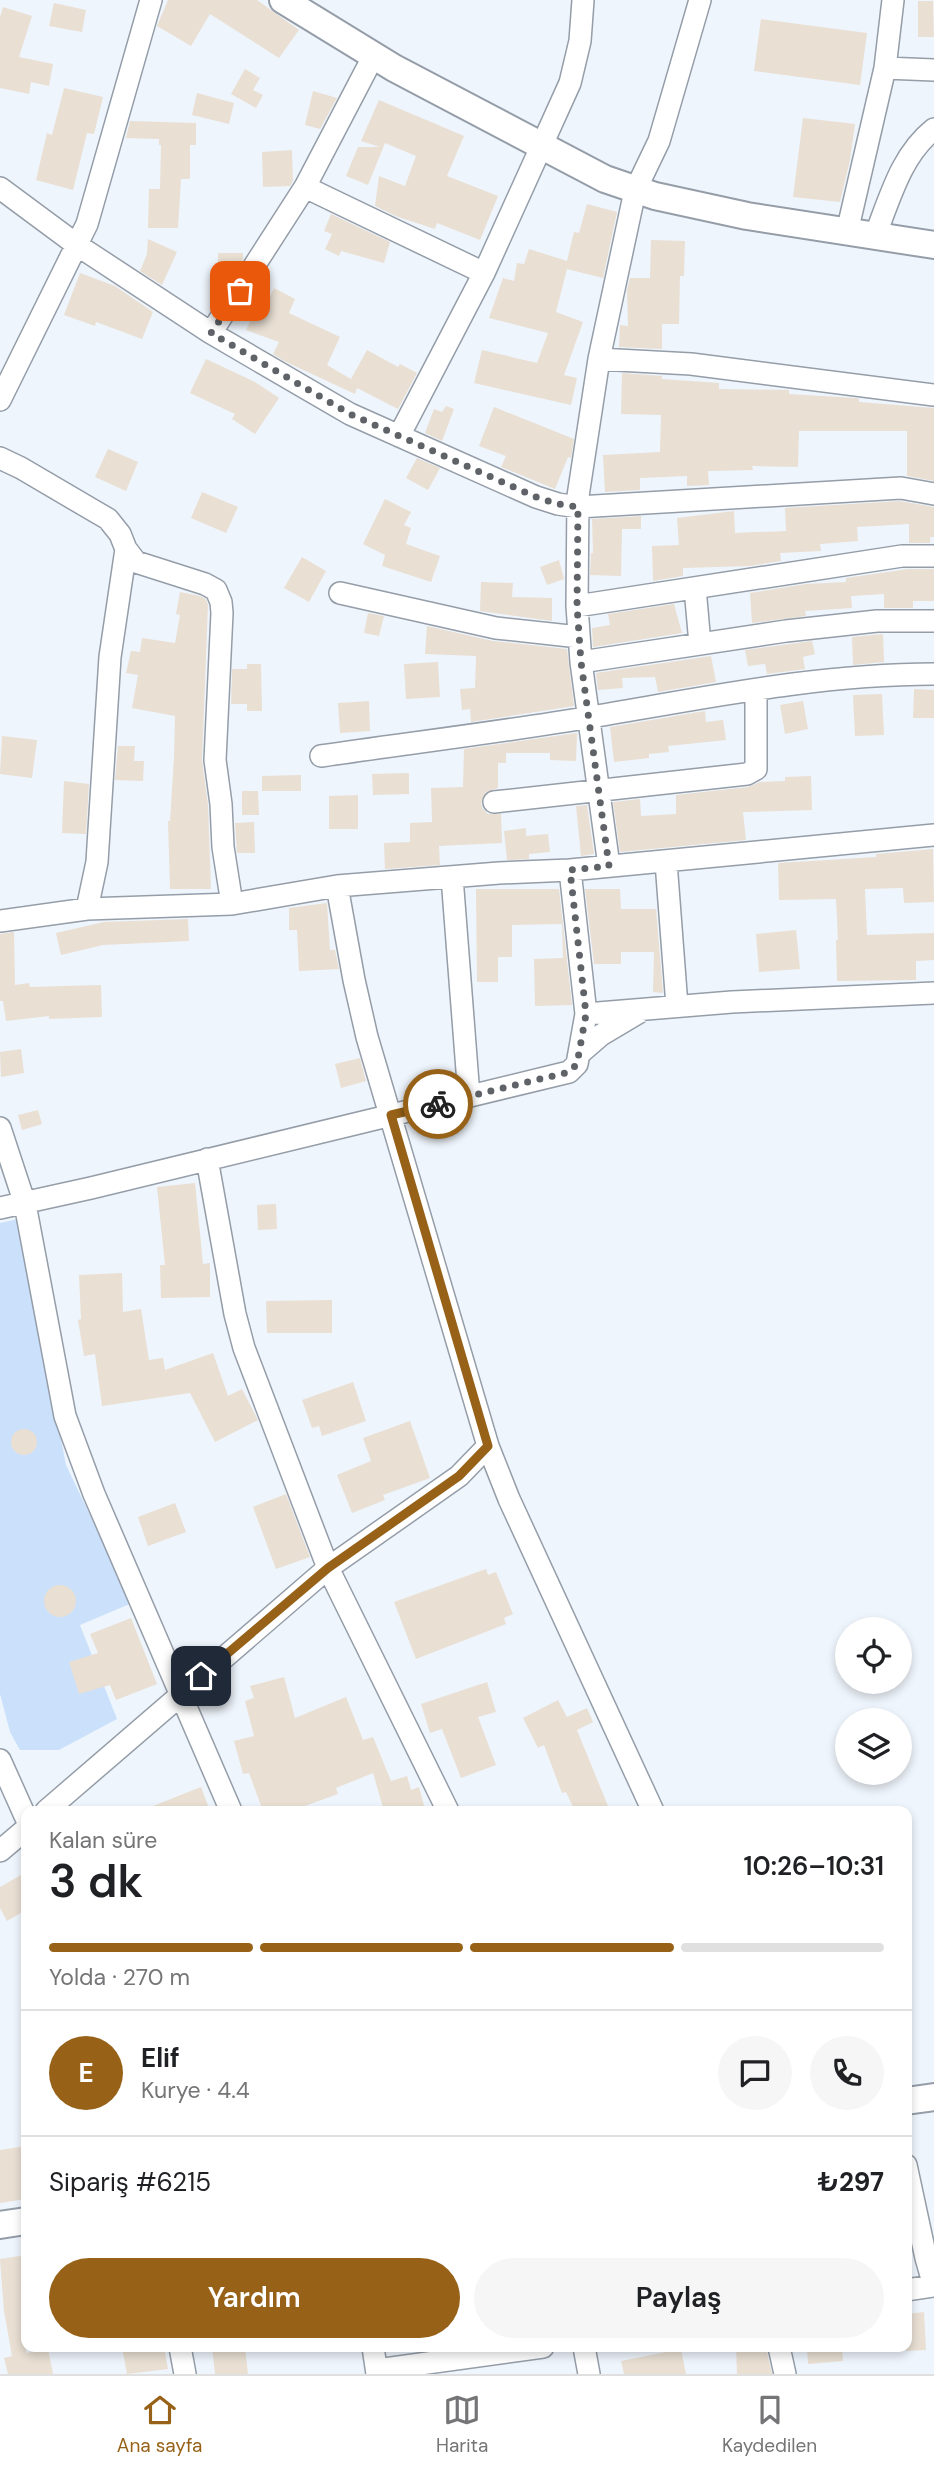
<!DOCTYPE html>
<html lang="tr">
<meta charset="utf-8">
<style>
body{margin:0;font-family:"DM Sans",sans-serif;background:#f6f6f6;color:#202124;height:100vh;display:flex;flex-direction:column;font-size:26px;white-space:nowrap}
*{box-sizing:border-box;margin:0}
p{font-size:23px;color:#757577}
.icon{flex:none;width:38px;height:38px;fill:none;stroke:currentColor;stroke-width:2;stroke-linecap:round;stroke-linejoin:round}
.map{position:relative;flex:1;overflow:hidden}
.details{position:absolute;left:21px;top:1806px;width:891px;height:546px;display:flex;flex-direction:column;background:#fff;border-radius:14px;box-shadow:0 4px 10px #0003}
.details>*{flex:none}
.tools{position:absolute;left:835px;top:1617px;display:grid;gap:14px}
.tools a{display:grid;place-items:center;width:77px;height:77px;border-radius:50%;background:#fff;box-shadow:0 4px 10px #0003;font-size:35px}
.pin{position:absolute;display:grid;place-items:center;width:60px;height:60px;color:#fff;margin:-30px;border-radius:14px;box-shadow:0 4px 10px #0006}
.courier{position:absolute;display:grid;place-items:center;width:70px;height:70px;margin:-35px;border:5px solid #976218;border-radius:50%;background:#fff;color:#222;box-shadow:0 2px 9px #0007}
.headline em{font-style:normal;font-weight:600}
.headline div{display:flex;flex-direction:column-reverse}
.headline{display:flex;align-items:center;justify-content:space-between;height:119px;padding:0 28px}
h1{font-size:46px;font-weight:600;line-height:52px}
.bar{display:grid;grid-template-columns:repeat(4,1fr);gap:10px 7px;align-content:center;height:84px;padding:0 28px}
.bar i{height:9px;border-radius:5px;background:#e0e0e0}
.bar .active{background:#976218}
.bar p{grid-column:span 4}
.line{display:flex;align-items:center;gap:18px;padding:0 28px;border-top:2px solid #e0e0e0}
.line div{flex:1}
.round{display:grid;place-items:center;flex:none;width:74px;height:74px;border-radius:37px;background:#f6f6f6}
.primary-button{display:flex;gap:14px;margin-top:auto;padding:14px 28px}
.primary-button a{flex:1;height:80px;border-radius:42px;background:#976218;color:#fff;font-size:28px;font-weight:600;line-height:80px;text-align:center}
.primary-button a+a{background:#f6f6f6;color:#202124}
.dock{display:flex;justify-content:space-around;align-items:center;height:98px;border-top:2px solid #e0e0e0;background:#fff;font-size:19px;color:#757577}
.dock a{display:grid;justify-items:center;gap:4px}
.dock .active{color:#976218}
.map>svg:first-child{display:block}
.green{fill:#cae0fb}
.building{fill:#e9dfd3}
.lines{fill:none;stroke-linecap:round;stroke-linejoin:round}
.minor-casing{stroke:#949da8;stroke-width:24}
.tertiary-casing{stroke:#949da8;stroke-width:30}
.minor{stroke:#fff;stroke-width:21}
.tertiary{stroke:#fff;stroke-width:26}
.done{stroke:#5f6368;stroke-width:7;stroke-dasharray:0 12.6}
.route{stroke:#976218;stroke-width:9}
</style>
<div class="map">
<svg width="934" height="2374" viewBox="0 0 934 2374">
<rect width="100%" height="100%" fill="#eff5fc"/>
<path class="green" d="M18,1219L66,1465L132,1603L80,1625L117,1719L59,1750H20L10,1732L0,1694V1223Z"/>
<path class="building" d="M168,0H257L299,30L279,58L210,14L191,46L157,26Z
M918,1H933L934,37H918Z
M54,3L86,10L82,32L49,26Z
M3,7L32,16L19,57L53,64L49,86L31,82L29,94L0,88V17Z
M761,19L867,33L860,85L754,71Z
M245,69L260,78L253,90L263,95L256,108L231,94Z
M64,88L103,97L94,134L87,133L73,190L36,180L47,133L52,135Z
M313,91L337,98L320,129L305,125Z
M197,93L234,103L229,124L192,115Z
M379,100L464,136L447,176L498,196L480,240L437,223L435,229L398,217L375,206L379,176L405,186L416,156L385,143L368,185L346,176L358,147H380L361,141Z
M803,118L855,124L850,160L840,202L793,197Z
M130,121L196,123V145H190V179H181L178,228H148L149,189H160L161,145H159V139L126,138Z
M292,150L293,181L290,186L263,187L262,152Z
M587,204L617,212L603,278L567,269L556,312L583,322L564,375L577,378L571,405L474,383L482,350L537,363L548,333L489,318L503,278L514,281L517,263L524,264L529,249L567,261L574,232L579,233Z
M331,214L390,242L384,263L341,251L339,256L325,249L332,234L324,231Z
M148,239L177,252L162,285L140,271L147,254Z
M651,240L685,241L684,276H680L679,324H662V349L619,347L620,325L628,326L627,290L630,278H650Z
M218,253H243V259L227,283H218Z
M80,273L115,286L153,312L142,339L96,322L95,326L64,315Z
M274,288L295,299L289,313L340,337L327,365L351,379L367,350L398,367L400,364L417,373L398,409L357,388L355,394L284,361L273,354L279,342L246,330L262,296L269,299Z
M206,359L255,382L279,398L255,434L232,419L235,414L190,393Z
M622,373L662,376V379L719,383V389L789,390V394L856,398L859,399V402L934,408V481L907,476V431H799L798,467L752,466L753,470L708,471L709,485L687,486V476L640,478V490L605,492L603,455L660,452L661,415L621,414Z
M446,406L454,409L442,441L425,433L434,409L442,412Z
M494,407L574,439L571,458L568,457L555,489L501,467L506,456L479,446Z
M108,449L138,462L126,491L95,477Z
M417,458L440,468L428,490L406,478Z
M202,492L238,507L226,533L191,518Z
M385,499L411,512L404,525L411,528L406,544L440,556L431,582L382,566L385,555L363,544Z
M900,501L934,507V537H930V543H909V524L857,527L858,541L820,544L821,551L780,553L781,561L749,566L683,568V576L653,581L652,546L679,545L677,518L734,511L735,533L786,531L785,508Z
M641,516V529H622L621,576L590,575L591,553H593L592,519Z
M302,557L326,571L309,602L284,588Z
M559,560L564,579L547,585L540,567Z
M908,569H934V601H913V608H884V594L851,596L852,608L805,611L806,616L752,623L750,593L806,584L846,582V578Z
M481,582L513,583L512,597L552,598V621L480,611Z
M180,592L200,596L206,599L208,605L202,760L208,805L211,889H170L168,821H170L174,758L175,716L132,708L138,675L126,673L131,651L140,652L142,638L175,643L180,615L176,614Z
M674,604L682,633L593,647L592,628L610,625L608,614Z
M368,613L384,616L379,636L364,633Z
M427,626L493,641L567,649L574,706L471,722L470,709L462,710L460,689L475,688L476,656L425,654Z
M883,634L884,662L853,665L852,637Z
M812,641L815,654L803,657L805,669L767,674L765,664L748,666L745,650Z
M711,656L716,682L658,692L655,677L622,678L623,688L598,690L596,673Z
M438,662L440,697L406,699L404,664Z
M247,664H261L262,711H247V704H231L232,669H247Z
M914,689L934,690V718H913Z
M882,694L884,735L855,736L853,695Z
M369,701L370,731L340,733L338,703Z
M803,701L808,729L785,734L780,705Z
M705,711L706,722L723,720L726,740L668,746L669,752L649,754V758L614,762L610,727Z
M577,733L576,761L550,760V753H506V763H498V788L486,792L481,803L483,809L488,814H501L502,843L439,846L440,865L385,869L384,843L410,842V823L432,822L431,788L463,787L464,749Z
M2,736L37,740L32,778L0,774Z
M118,746H135L134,761H144L143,781L115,780Z
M409,773V794L373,795L372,774Z
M301,775V791H262V776Z
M811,776L812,810L743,812L746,840L620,852L613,802L640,799L641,816L676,814V795L748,787L760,782L785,781V777Z
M64,781L89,784L86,834L62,833Z
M242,791H258L259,815H242Z
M358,795V829H329V796Z
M587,805L594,854L581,856L576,806Z
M254,822L255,853H237L235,823Z
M526,828V836L548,834L550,852L529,854V859L507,860L504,831Z
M933,849L934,902L904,903L903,888L865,889L867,935L934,933V960L916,961V980L837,981L836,940H838L836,899L779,900L778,863L876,857V854Z
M476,889H559L572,1005L535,1006L534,959L563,958L562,924L512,925V957H498V982H477Z
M585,889H620L621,909H656L663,993L653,992L654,952H621V964H594Z
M327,903L330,950H335L339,969L299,971L297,930H289V908Z
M188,919L189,941L103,945L61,955L56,933L104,922Z
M796,930L800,969L759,972L756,934Z
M14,932L15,985L29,983L30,987L101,985L102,1017L49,1019V1016L6,1021L3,1001H0V934Z
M21,1049L24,1073L1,1077L0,1052Z
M360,1058L366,1081L341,1088L335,1064Z
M38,1110L42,1124L22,1130L18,1115Z
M195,1183L203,1264L210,1263V1297L161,1298L160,1265H165L157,1187Z
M276,1204L277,1229L258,1230L257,1205Z
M122,1273L123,1312L141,1309L149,1360L163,1358L165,1370L213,1353L228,1396L242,1389L258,1420L215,1442L190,1393L102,1406L95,1354L84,1356L78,1320L81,1319L79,1275Z
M332,1300V1333H267L266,1301Z
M353,1382L366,1421L322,1436L319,1426L312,1428L302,1400Z
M410,1421L430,1478L383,1495L385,1500L352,1513L337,1475L371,1461L363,1438Z
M11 1442a13 13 0 1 1 26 0a13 13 0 1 1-26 0Z
M286,1494L310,1557L276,1569L253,1507Z
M175,1503L186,1532L148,1546L138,1517Z
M486,1569L488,1575L496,1572L513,1614L504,1618L506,1624L416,1659L394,1602Z
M44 1601a16 16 0 1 1 32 0a16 16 0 1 1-32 0Z
M131,1618L157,1684L116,1700L110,1685L79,1694L69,1662L98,1653L90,1634Z
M284,1677L295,1718L346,1697L363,1740L373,1737L391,1781L407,1776L411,1790L419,1787L425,1809L417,1811H384L373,1773L336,1788L338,1794L291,1811H263L249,1773L243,1774L234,1741L254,1736L245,1701L254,1698L250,1686Z
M487,1682L496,1712L478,1717L496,1765L461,1778L442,1729L430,1733L421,1704Z
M558,1700L567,1717L587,1708L593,1722L577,1730L610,1811H575L566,1792L562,1793L544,1745L538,1748L523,1718Z
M201,1787L210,1811H143V1810Z
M26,1872V1910L7,1921L0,1908V1887Z
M26,2146V2199L0,2203V2150Z
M26,2255V2353L48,2349L53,2374H8L4,2358L12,2356L4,2311L0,2259Z
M924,2312L926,2350L906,2351V2314Z
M122,2347H164L168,2369L127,2374Z
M212,2347H245L248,2374H215Z
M736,2347H766L772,2374H737Z
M807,2347H842L843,2361L808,2364Z
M681,2349L686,2374H624L621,2361Z"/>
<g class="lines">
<g class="minor-casing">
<path id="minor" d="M885,68L934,70
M305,187L484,273
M0,188L77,245L211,333L350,414L536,497L558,504L578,507L901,488L934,494
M847,232L885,68L893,0
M875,236C890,198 901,155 934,129
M211,333L305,187L374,55
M599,359L691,364L934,395
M0,400L87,224L151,0
M399,436L484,273L570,83L580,41L583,0
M0,458L21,468L108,519L120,534L126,549L136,562L205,584L216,590L221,602L222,613L215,760L221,804L223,847L232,904
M695,588L700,644
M340,593L496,628L579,637
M577,606L902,556H934
M581,662L786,631L877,621H934
M321,756C411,743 501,732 591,717C704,698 819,674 934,674
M494,802L747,774L756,769V690
M666,862L677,1006
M609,866L581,662L577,606L578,496L599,359L635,191L659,141L700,0
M452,877L469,1096
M337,886L354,980L367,1037L488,1446L509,1499L653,1811
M87,909L97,862L110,657L126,549
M0,921L87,909L232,904L337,886L499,873L570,870L934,835
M586,1014L732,1002L934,993
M579,1054L601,1035L638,1013
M0,1128L25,1204L65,1416L94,1494L231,1811
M207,1159L235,1314L244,1348L328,1568L448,1811
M0,1208L91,1188L569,1072L577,1064L586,1014L570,870
M0,1760L26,1818
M46,1811L328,1568L459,1476L488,1446
M0,1851L26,1829
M906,2165L926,2258L934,2286
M906,2290L934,2286
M180,2347L185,2374
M373,2347L377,2374
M584,2347L589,2374
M779,2347L785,2374
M377,2370L543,2347"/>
</g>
<g class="tertiary-casing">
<path id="tertiary" d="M283,0L394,68L605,179L655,196L747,216L934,245
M906,2101L934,2097
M0,2225L26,2221"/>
</g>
<use href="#minor" class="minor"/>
<use href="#tertiary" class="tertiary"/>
</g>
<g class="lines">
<path class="done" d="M240,291L211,333L350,414L536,497L558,504L578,507L577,606L581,662L609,866L570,870L586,1014L577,1064L569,1072L438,1104"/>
<path class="route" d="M201,1676L328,1568L459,1476L488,1446L391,1115L438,1104"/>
</g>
</svg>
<div class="tools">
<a><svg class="icon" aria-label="locate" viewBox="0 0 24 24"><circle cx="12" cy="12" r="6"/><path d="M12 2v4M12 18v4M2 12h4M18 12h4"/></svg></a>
<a><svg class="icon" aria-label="layers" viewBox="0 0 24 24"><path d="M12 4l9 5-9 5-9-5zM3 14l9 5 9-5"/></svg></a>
</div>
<div class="pin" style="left:240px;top:291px;background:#ea580c"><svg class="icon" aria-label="bag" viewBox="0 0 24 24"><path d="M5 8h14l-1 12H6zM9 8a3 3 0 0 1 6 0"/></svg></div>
<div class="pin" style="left:201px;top:1676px;background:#1f2937"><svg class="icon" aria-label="home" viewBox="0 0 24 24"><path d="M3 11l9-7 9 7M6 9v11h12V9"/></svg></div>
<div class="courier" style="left:438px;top:1104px"><svg class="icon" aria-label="bike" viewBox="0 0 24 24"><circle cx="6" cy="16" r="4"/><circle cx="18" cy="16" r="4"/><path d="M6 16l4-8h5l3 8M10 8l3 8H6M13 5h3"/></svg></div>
<section class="details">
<div class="headline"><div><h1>3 dk</h1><p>Kalan süre</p></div><em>10:26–10:31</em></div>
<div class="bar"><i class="active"></i><i class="active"></i><i class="active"></i><i></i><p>Yolda · 270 m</p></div>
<div class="line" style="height:126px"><b class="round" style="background:#976218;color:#fff">E</b><div><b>Elif</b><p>Kurye · 4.4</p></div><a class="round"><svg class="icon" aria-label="chat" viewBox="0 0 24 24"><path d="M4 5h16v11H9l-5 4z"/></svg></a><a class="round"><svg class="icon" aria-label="phone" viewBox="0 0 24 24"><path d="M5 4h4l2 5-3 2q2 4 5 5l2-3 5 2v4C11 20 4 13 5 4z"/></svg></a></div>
<div class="line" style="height:91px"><div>Sipariş #6215</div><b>₺297</b></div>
<div class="primary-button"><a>Yardım</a><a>Paylaş</a></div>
</section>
</div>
<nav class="dock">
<a class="active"><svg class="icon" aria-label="home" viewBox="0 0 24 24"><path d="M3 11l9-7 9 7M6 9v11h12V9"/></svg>Ana sayfa</a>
<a><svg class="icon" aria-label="map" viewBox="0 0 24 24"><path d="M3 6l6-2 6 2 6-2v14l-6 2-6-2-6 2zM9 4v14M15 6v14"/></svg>Harita</a>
<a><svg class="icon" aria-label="saved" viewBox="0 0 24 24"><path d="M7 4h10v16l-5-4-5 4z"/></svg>Kaydedilen</a>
</nav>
